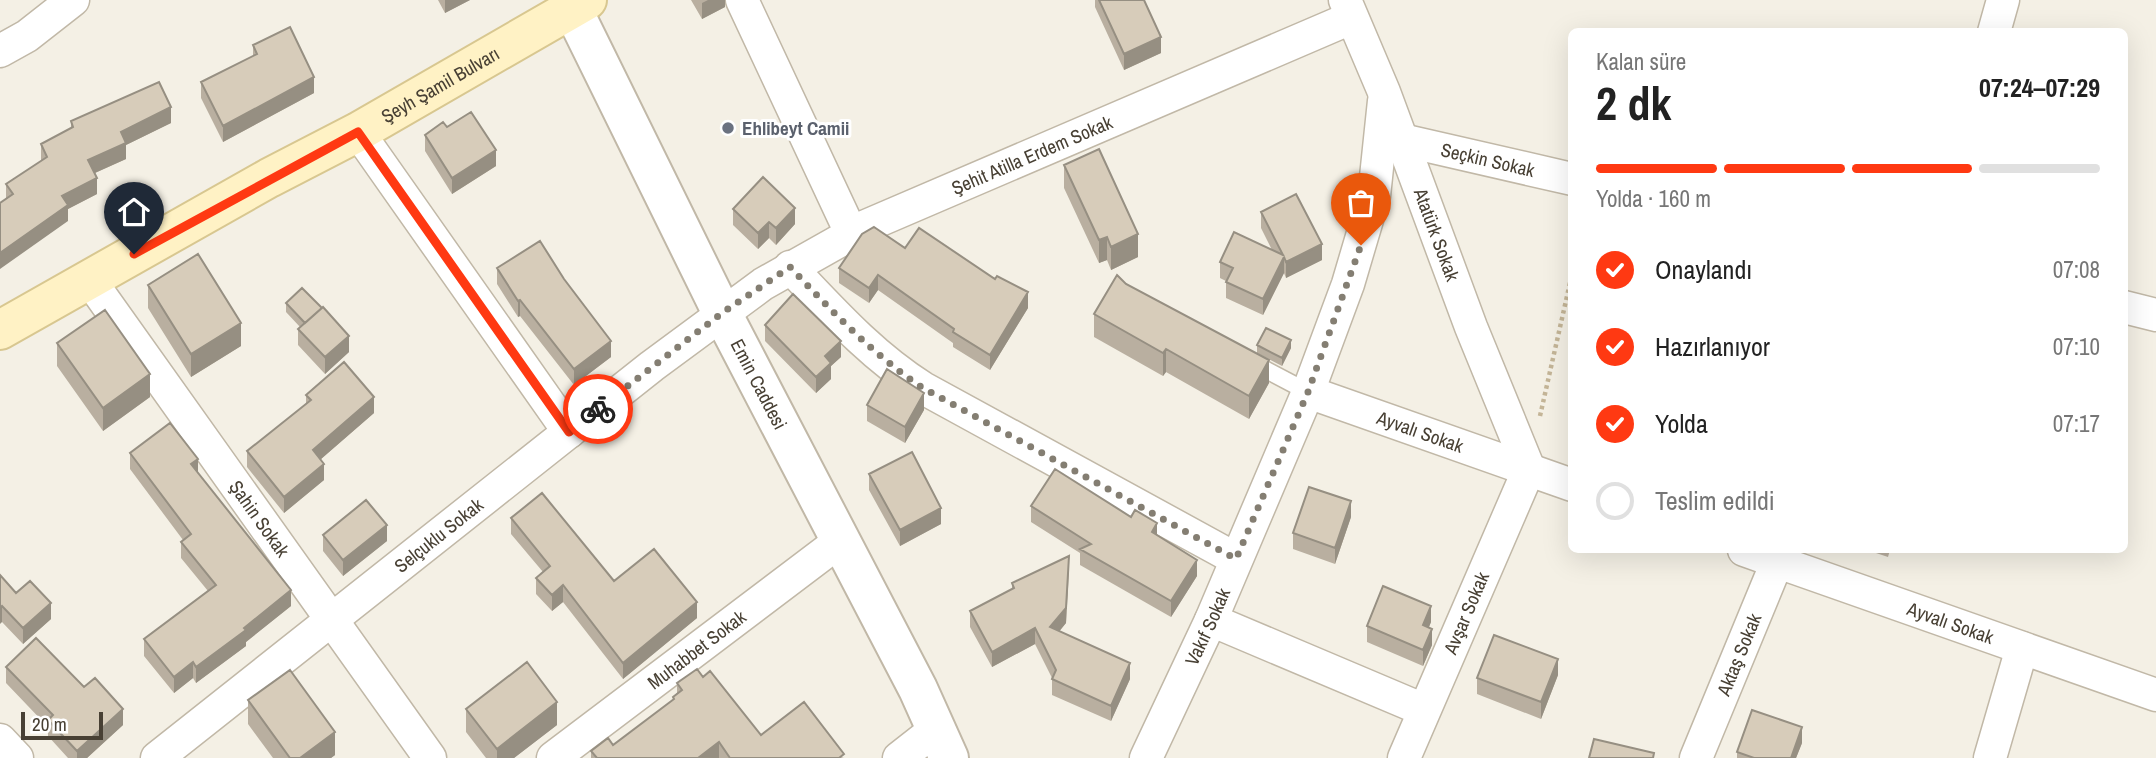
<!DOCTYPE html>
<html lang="tr">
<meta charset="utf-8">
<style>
body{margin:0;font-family:"Archivo Narrow",sans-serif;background:#f2f2f2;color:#222;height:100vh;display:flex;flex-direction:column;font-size:26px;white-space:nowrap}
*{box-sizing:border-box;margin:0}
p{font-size:23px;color:#767676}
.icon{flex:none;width:38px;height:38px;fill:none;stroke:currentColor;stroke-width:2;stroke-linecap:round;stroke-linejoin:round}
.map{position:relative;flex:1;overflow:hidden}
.panel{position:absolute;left:1568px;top:28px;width:560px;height:525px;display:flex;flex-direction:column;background:#fff;border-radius:10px;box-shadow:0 7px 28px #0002}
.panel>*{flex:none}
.scale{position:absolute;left:21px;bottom:18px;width:82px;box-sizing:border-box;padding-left:7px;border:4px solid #484034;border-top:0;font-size:19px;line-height:24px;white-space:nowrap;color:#484034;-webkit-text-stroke:5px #fff;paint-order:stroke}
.pin{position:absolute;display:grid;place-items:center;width:60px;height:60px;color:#fff;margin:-72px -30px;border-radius:50% 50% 50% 0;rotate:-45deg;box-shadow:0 0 7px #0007}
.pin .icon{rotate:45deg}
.courier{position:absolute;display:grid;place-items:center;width:70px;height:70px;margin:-35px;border:5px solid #ff3912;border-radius:50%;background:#fff;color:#222;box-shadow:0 2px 9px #0007}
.head em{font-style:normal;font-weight:800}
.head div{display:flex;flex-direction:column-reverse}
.head{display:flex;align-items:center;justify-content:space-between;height:119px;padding:0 28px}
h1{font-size:46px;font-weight:800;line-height:52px}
.bar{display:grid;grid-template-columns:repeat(4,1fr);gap:10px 7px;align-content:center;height:84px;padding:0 28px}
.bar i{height:9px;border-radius:5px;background:#e0e0e0}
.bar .active{background:#ff3912}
.bar p{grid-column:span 4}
ol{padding:0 28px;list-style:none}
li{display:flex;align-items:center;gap:21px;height:77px}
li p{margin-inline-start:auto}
li .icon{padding:7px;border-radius:50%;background:#ff3912;color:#fff;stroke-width:4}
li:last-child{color:#767676}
li i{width:38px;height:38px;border:4px solid #e0e0e0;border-radius:50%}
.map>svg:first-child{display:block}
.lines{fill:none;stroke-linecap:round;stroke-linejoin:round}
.service-casing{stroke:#c1b8a7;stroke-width:19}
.minor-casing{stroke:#c1b8a7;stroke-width:35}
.tertiary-casing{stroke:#c1b8a7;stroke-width:42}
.secondary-casing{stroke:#d8c790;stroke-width:42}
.path{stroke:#c4b597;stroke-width:4.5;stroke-dasharray:3.5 3.5;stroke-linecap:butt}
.service{stroke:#fff;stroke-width:16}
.minor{stroke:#fff;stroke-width:32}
.tertiary{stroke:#fff;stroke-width:38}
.secondary{stroke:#fff2c5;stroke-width:38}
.wall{fill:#b9afa0}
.shaded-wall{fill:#968f82}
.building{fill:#d7ccba;stroke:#968f82;stroke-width:2}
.done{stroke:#847e72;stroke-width:7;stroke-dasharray:0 12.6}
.route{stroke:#ff3912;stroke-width:9}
.worship-dot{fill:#6b7280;stroke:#fff;stroke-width:2.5}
.labels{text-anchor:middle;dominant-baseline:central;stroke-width:6;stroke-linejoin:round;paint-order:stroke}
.street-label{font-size:19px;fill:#484034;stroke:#fff}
.worship-label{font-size:19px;font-weight:bold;fill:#5b616d;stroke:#fff;text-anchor:start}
</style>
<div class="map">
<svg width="2156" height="758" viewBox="0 0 2156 758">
<rect width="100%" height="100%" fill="#f4f0e5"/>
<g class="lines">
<g class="service-casing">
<path id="service" d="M1251,362L1308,392"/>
</g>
<g class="minor-casing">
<g id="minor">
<path d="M742,0L851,233"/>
<path id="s1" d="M1345,0L1384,92L1471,327L1529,469L1404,758"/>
<path d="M1994,32L2003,0"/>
<path d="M0,51L27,36L73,0"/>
<path d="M358,132L569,432"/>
<path id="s2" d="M1402,140L1572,179"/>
<path d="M790,267C832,311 871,355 923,388L1236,559"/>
<path id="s3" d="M89,279L430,758"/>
<path d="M2124,307L2156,315"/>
<path id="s4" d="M1308,392L1572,485"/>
<path id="s5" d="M1744,550L2156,695"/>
<path d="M1211,620L1424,710"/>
<path d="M0,740L17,758"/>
<path id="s6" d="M157,758L652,366L763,284L866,226L1351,18"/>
<path id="s7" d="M553,758L840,541"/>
<path d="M899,758L936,729"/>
<path id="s8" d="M1146,758L1211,620L1308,392L1348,284L1374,196L1384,101"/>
<path id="s9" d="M1696,758L1782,550"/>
<path d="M1990,758L2022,648"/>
</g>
</g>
<g class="tertiary-casing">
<g id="tertiary">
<path id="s10" d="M568,0L722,313L918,689L949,758"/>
</g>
</g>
<g class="secondary-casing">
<g id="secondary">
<path id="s11" d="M0,330L269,178L358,132L587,0"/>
</g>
</g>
<path class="path" d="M1540,416L1572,274"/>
<use href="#service" class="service"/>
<use href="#minor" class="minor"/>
<use href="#tertiary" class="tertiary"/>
<use href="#secondary" class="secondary"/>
</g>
<path class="wall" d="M438,0H470L445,13Z
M691,0H725V7L702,19Z
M1095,0H1144L1161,53L1124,70L1095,7Z
M253,45L314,93L223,142L201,98V82L253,56Z
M71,121L171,123L126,145V159L95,173L97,194L68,209V221L6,199V184L41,161V144L71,129Z
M447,127L496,166L452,194L425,151V135Z
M1064,165L1138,257L1111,270L1107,260L1099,263L1064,188Z
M733,209L795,224L776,245L769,238L758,249L733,225Z
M1261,212L1322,260L1286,278L1284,273L1263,315L1226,298V281L1220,278V262L1272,250L1261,228Z
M905,248L1028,308L990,370L953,347V343L878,290L869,303L839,283V268Z
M497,268L611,357L574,385L520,316L518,317L497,284Z
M1126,284L1269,383L1249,419L1166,372L1163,376L1094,337V314Z
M148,285L241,346L191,377L148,308Z
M286,303L349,352L325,374L298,345V329L300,327L286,312Z
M765,325L841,357L831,366V379L816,393L765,341Z
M57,343L150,397L103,431L57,366Z
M1257,345L1291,348L1282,366L1257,353Z
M306,395L374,413L321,459L324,480L284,513L247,467V451L306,404Z
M867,405L924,410L905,443L867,421Z
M130,453L198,473L291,606L246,642V646L196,683L193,678L174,693L144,656V639L208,591L181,558V542L183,540L130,469Z
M869,474L941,524L900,546L869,490Z
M1031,506L1197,576L1171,617L1080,565V553L1031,522Z
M1351,517L1335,564L1293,549V533Z
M511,518L614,581L697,618L623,679L563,602L552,611L536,594V578L543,572L511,534Z
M323,535L387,541L343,576L323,551Z
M1867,550H1890L1888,557Z
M1069,571L1066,623L1059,631L1130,679L1111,721L1052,695V678L1035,644L992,667L970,627V611L1012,589V583Z
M0,575L16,593L51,619L23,644L2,622Z
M1431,622L1429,627L1432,645L1423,666L1367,642V626Z
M6,667L123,725L87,758H68L48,736V727L6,683Z
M1558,675L1541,719L1477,694V678Z
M703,677L761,735L844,758H591V751L613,745L673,700V697L677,693V683Z
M248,700L335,755L331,758H273L248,724Z
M466,709L557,725L514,758H486L466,732Z
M1802,743L1796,758H1737V752Z"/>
<path class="shaded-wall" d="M445,0H470L445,13Z
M708,0H725V7L702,19V3Z
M1161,37V53L1124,70V54Z
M314,77V93L223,142V126Z
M171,107V123L126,145V159L88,176V160L121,132Z
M496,150V166L452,194V178Z
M97,178V194L68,209V221L0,269V253L62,196Z
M795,208V224L776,245V228Z
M769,222V238L758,249V233Z
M1138,234V257L1111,270V247Z
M1107,237V260L1099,263V240Z
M1322,244V260L1286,278V262Z
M1284,257V273L1263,315V299Z
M878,275V290L869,303V288Z
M1028,292V308L990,370V355Z
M520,300V316L518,317V301Z
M241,323V346L191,377V354Z
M349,336V352L325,374V357Z
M1291,340V348L1282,366V358Z
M611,341V357L574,385V369Z
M841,341V357L831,366V379L816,393V377L825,356Z
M1166,349V372L1163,376V353Z
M1269,360V383L1249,419V396Z
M150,374V397L103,431V408Z
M924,393V410L905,443V427Z
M374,397V413L313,466V450Z
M198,459V475L191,464Z
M324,464V480L284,513V497Z
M1351,501V517L1335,564V548Z
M941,508V524L900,546V530Z
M1157,523V539L1152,532Z
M387,525V541L343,576V560Z
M1069,556L1066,623L1050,643V627Z
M1197,560V576L1171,617V601Z
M563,585V602L552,611V595Z
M291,590V606L246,642V646L196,683V667Z
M697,602V618L623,679V663Z
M51,603V619L23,644V628Z
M2,606V622L0,624V608Z
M1431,606V622L1423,641V625Z
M1035,628V644L992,667V652Z
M1432,629V645L1423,666V650Z
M1558,659V675L1541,719V702Z
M193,662V678L174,693V677Z
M1130,663V679L1111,721V706Z
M557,702V725L514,758H497V749Z
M123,709V725L87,758H77V751Z
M1802,727V743L1796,758H1791Z
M335,732V755L331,758H300Z
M719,742V758H698Z"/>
<path class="building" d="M1099,0H1144L1161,37L1124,54Z
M290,27L314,77L223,126L201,82L257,54L253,45Z
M159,82L171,107L121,132L126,143L88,160L97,178L62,196L68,205L0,253V203L13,194L6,184L47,157L41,144L73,127L71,121Z
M471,112L496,150L452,178L425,135L443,122L447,127Z
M1099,149L1138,234L1111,247L1107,237L1099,240L1064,165Z
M763,177L795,208L776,228L769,222L758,233L733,209Z
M1296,194L1322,244L1286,262L1284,257L1263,299L1226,282L1233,268L1220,262L1234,232L1283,255L1261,212Z
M874,227L905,248L919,228L995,279L997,276L1028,292L990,355L953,332L954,329L878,275L869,288L839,268L862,234Z
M540,241L564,279L611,341L574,369L520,300L518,301L497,268Z
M198,254L241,323L191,354L148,285Z
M1117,275L1126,284L1269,360L1249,396L1166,349L1163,353L1094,314Z
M302,288L322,308L305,323L286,303Z
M793,294L841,341L825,356L831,363L816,377L765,325Z
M323,307L349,336L325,357L298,329Z
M105,310L150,374L103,408L57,343Z
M1266,328L1291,340L1282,358L1257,345Z
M344,362L374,397L313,450L324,464L284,497L247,451L311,400L306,395Z
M887,369L924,393L905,427L867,405Z
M170,423L198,459L191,464L291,590L244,628L246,630L196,667L193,662L174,677L144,639L216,585L181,542L191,534L130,453Z
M912,452L941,508L900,530L869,474Z
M1055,469L1131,517L1135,510L1157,523L1152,532L1197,560L1171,601L1080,549L1091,544L1031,506Z
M1309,487L1351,501L1335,548L1293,533Z
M542,493L614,581L654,549L697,602L623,663L563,585L552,595L536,578L550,566L511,518Z
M366,500L387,525L343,560L323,535Z
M1069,556L1066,608L1050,627L1130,663L1111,706L1052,679L1056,670L1035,628L992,652L970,611L1014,588L1012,583Z
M0,575L16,593L30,581L51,603L23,628L2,606L0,608Z
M1383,586L1431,606L1423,625L1432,629L1423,650L1367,626Z
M1494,635L1558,659L1541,702L1477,678Z
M36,638L84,687L95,678L123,709L77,751L48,720L53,715L6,667Z
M527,662L557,702L497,749L466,709Z
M697,669L703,677L710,671L761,735L804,702L844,754L839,758H730L719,742L698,758H597L591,751L608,738L613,745L674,699L673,697L682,690L677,683Z
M290,670L335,732L300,758H290L248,700Z
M1752,710L1802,727L1791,758H1754L1737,752Z
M1594,739L1654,753L1653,758H1589Z"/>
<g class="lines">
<path class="done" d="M598,409L722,313L790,267C832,311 872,354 923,388L1236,559L1308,392L1361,245"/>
<path class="route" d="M134,254L358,132L569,432L598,409"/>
</g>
<circle class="worship-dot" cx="728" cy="128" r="7"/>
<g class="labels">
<g class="street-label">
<text stroke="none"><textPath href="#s11" startOffset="504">Şeyh Şamil Bulvarı</textPath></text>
<text stroke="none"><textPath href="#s6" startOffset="1068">Şehit Atilla Erdem Sokak</textPath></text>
<text stroke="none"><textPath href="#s2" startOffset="88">Seçkin Sokak</textPath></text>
<text stroke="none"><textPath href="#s1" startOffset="252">Atatürk Sokak</textPath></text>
<text stroke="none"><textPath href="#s10" startOffset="429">Emin Caddesi</textPath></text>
<text stroke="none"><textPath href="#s4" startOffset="119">Ayvalı Sokak</textPath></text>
<text stroke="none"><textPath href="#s3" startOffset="294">Şahin Sokak</textPath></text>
<text stroke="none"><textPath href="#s6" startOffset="359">Selçuklu Sokak</textPath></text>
<text transform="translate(1466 613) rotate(-67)">Avşar Sokak</text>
<text stroke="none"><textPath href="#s5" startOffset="219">Ayvalı Sokak</textPath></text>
<text stroke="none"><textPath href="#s8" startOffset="145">Vakıf Sokak</textPath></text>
<text stroke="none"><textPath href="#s7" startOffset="180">Muhabbet Sokak</textPath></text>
<text stroke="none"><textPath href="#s9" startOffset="112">Aktaş Sokak</textPath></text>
</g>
<g class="worship-label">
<text x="742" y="128">Ehlibeyt Camii</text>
</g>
</g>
</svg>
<div class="scale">20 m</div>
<div class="pin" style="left:1361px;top:245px;background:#ea580c"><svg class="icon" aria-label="bag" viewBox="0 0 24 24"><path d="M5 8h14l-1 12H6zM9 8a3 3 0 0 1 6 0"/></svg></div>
<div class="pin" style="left:134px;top:254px;background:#1f2937"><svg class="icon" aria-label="home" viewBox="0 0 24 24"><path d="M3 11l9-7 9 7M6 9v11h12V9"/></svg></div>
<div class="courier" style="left:598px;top:409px"><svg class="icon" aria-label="bike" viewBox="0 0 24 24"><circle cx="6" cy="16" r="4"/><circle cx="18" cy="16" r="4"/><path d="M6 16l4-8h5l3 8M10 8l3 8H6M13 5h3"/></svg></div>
<section class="panel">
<div class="head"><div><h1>2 dk</h1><p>Kalan süre</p></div><em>07:24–07:29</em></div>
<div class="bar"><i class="active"></i><i class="active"></i><i class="active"></i><i></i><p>Yolda · 160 m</p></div>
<ol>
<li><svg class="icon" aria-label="check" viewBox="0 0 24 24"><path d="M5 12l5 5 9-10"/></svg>Onaylandı<p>07:08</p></li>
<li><svg class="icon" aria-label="check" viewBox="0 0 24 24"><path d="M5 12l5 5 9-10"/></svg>Hazırlanıyor<p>07:10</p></li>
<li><svg class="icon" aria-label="check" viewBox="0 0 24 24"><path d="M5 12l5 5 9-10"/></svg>Yolda<p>07:17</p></li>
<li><i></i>Teslim edildi</li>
</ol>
</section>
</div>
